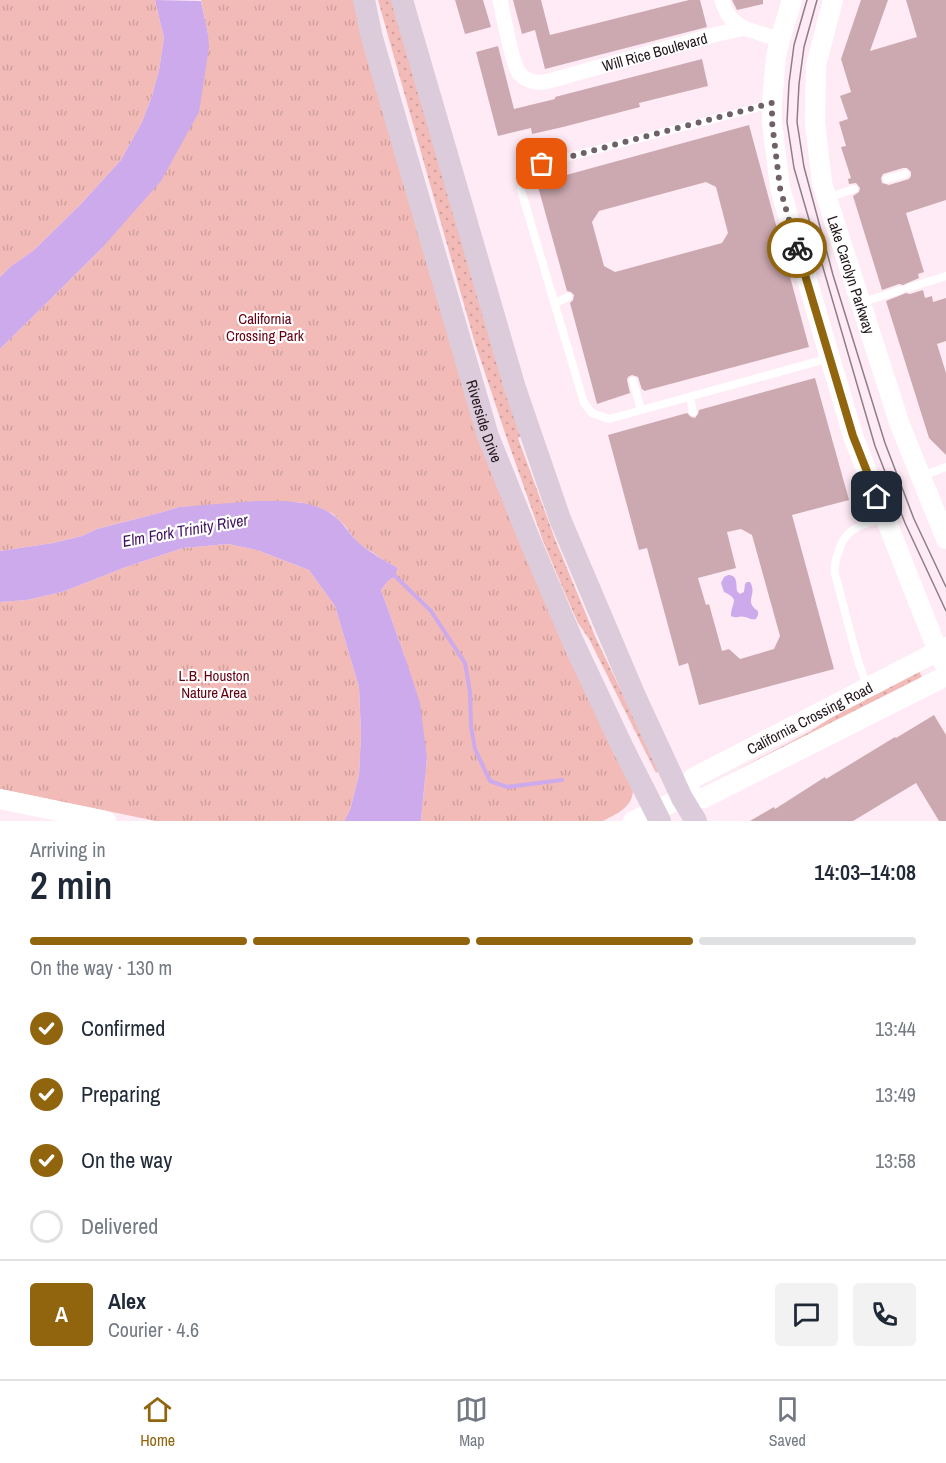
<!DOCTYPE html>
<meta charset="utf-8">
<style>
body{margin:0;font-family:"Archivo Narrow",sans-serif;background:#f2f2f3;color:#1f2937;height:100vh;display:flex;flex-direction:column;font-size:22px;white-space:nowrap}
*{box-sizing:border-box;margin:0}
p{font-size:20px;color:#747a83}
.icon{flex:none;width:33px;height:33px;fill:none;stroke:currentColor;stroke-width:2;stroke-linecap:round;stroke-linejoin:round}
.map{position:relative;height:821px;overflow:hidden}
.side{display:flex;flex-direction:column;background:#fff;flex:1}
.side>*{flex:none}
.pin{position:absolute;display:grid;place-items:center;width:51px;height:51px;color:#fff;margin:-26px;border-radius:12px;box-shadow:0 3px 9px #0006}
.courier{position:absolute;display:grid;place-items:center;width:60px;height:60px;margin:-30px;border:4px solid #91650e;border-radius:50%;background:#fff;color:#222;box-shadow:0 2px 8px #0007}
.overview em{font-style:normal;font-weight:600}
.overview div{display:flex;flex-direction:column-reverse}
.overview{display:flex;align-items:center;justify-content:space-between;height:102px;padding:0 30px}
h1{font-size:39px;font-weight:600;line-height:45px}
.bar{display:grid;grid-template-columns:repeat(4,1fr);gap:9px 6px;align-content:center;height:72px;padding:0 30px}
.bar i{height:8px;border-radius:4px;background:#e0e1e3}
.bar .selected{background:#91650e}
.bar p{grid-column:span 4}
.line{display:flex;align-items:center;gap:15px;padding:0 30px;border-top:2px solid #e0e1e3}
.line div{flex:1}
.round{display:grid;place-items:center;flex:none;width:63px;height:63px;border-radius:6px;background:#f2f2f3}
ol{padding:0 30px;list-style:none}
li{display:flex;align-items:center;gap:18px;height:66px}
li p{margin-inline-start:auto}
li .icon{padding:6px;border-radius:50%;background:#91650e;color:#fff;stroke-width:4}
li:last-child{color:#747a83}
li i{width:33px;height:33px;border:3px solid #e0e1e3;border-radius:50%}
.tab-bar{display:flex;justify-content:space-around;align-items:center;height:84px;border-top:2px solid #e0e1e3;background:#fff;font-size:16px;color:#747a83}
.tab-bar a{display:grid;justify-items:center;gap:3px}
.tab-bar .selected{color:#91650e}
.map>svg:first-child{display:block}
.grass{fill:url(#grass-dots)}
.park{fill:url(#park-tufts)}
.water{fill:#ccaaeb}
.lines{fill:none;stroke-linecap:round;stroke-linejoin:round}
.stream{stroke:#ccaaeb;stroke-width:4}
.building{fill:#cca9b0;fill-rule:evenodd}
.service{stroke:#fff;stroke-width:8}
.minor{stroke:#fff;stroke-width:15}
.tertiary{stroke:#fff;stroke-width:20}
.secondary{stroke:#dccbdb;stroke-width:22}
.tram{stroke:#8e7e86;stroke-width:1.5}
.done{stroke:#6f6168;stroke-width:6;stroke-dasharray:0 10.8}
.route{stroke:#91650e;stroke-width:8}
.labels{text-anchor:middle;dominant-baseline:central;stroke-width:4.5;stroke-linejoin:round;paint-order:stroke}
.street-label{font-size:15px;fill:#22161c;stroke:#fff}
.park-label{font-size:15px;fill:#650011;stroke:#fff}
.water-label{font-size:16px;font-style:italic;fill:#421360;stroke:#fff}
</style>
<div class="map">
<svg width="946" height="821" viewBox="0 0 946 821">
<defs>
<pattern id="grass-dots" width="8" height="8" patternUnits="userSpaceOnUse" patternTransform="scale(1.5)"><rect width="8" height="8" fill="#f3bbb8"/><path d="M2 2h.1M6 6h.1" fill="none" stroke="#d0a09e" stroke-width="1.8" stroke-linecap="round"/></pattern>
<pattern id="park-tufts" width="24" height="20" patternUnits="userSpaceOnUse" patternTransform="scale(1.5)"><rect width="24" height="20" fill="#f3bbb8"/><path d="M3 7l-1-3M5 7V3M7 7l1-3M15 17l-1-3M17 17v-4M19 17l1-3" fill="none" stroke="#d0a09e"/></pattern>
</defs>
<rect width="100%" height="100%" fill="#ffebf5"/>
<path class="grass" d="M378,0H395L523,436L518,438L555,539L595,636L659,771L656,773L589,639L578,623L564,591L543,541L507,439L474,340Z
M917,667L922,677L815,735L708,789L707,786L811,731L864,696Z"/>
<path class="park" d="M0,0H155L164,38L159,70L152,96L142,122L121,160L81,204L34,250L10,267L0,277Z
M201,0H355L442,310L633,791C632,808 616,814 603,821H421L427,758L405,657L381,590L388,581L395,576L398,568L382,559L357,542L345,526L333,514L320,508L299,502L179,507L163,512L97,529L82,536L53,543L0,551V349L102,248L208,34Z
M228,544L257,550L309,570L335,606L359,687L361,734L359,775L350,810L344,821H156L0,789V602L27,600L62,592L126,567L183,548Z"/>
<path class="water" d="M155,0L201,1L208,34L209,47L199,112L161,181L102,248L0,349V277L10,267L34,250L81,204L121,160L142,122L152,96L159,70L164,38Z
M256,501C282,501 311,499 333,515C344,523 349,534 359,543C371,553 385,561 398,568L395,576L388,581L381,590L405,657L420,703L427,758L421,821H344L350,810L359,775L361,734L359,687L335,606L309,570L257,550L228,544L183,548L126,567L62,592L27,600L0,602V551L53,543L82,536L97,529L163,512L179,507Z
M728,575C738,575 736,584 737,591L740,594L744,592L745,584L747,582H750C758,595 743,601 758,611V615L756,619C750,620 750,618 745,617C740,615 736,619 731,616C731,602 741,600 724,592L721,583L724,577Z"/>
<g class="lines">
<path class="stream" d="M392,575L395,576L431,611L465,663L470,692L471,726L475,749L490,781L507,787L562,780"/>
</g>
<path class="building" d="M455,0H483L491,27L465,34Z
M513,0H541L550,35L689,0H700L707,27L545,69L535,30L522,34Z
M732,0H763V4L737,10Z
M861,0H888L870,51L917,37L906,0H946V200L906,213L924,272L918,274L919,278L903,285L899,284L882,290L853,196L859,192L860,188L856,183L849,184L848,179L851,178L841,147L846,146L839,122L848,119L840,96L851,92L841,59ZM903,168H907L911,172V176L909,179L889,185L882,183L881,178L883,174Z
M498,46L514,109L555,99V97L702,59L708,86L639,103L640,107L563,127L532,134L531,128L498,136L476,52Z
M749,125L809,347L644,391L643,389L642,390L638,377L632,375L628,377L627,380L630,393L597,404L570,303L573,300L574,295L571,292L567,291L537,183ZM706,182L716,187L728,233L722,243L615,272L604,266L592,222L599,211Z
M923,290L925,298L932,296L933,302L946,298V341L937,344L946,373V455L929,438L886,301L906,293L910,294Z
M815,378L849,500L792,515L834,669L699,705L688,663L679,666L647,548L639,550L608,435L687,413L691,417L695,418L698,414L699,410ZM741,529L752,535L780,636L774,649L740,659L729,649L722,651L709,604L706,605L698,578L736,568L727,532Z
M934,715L946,735V821H939L916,783L853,821H750L774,807L775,809L825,777L826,779L895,737L896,738Z"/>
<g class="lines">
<path class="service" d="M771,104L542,164L526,178L521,190L584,403L592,413L609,419L830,358
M887,179L905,174
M827,198L854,189
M908,288L946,276
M863,302L901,290
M555,303L568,297
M633,381L641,410
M690,397L693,412
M922,476L946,467
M867,686L858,661L835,574C834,565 836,558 839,550C847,526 863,525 885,517"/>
<g class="minor">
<path id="s1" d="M500,0C503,14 512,64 519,73C527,82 538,84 549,81L714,35L744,28L780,40"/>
<path d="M722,0C726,14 731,21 744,28"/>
</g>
<g class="tertiary">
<path d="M792,0L780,40L776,57L772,103V122L780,188L853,436L933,639L946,668"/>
<path id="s2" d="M833,0L816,65L815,123L822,183L900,425L946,539"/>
<path id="s3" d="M682,798L693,778L946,647"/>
<path d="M0,799L106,821"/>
<path d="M633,821L682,798H704L946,676"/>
</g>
<g class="secondary">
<path id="s4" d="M364,0L372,38L488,436L531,543L574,644L623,748L660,821"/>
<path d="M402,0L515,388L560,519L635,696L682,798L696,821"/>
</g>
<path class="tram" d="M807,0L794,45L789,83L787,122L794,168L875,446L905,523L946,611
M817,0L804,47L799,84L797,122L804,167L833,275L885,443L914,519L946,587"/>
</g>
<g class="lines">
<path class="done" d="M542,164L772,103V122L780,188L797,248"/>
<path class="route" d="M797,248L853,436L877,497"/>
</g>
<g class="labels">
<g class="street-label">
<text stroke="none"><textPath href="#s1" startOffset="218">Will Rice Boulevard</textPath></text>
<text stroke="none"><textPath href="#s2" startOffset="282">Lake Carolyn Parkway</textPath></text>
<text stroke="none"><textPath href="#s4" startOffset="438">Riverside Drive</textPath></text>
<text stroke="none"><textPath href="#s3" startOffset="154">California Crossing Road</textPath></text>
</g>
<g class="park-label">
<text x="265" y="318">California<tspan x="265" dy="17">Crossing Park</tspan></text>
<text x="214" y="675">L.B. Houston<tspan x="214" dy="17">Nature Area</tspan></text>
</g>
<g class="water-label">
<text transform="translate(185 530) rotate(-10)">Elm Fork Trinity River</text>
</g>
</g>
</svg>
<div class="pin" style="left:542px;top:164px;background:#ea580c"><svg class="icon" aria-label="bag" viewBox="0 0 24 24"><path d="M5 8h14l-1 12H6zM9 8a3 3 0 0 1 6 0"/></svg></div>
<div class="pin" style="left:877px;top:497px;background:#1f2937"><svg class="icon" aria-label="home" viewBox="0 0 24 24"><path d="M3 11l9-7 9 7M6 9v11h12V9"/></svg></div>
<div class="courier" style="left:797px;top:248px"><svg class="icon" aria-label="bike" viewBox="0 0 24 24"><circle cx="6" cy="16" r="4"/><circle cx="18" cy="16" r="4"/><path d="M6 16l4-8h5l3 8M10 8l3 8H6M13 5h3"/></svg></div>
</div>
<section class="side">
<div class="overview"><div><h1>2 min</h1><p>Arriving in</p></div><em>14:03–14:08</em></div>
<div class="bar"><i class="selected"></i><i class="selected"></i><i class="selected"></i><i></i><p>On the way · 130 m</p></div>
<ol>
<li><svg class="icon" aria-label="check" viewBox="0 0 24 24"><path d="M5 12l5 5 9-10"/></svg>Confirmed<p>13:44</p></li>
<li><svg class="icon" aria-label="check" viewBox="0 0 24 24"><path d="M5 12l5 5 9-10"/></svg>Preparing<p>13:49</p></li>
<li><svg class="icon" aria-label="check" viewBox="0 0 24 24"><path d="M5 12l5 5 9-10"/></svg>On the way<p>13:58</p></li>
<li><i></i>Delivered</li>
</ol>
<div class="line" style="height:108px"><b class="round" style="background:#91650e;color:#fff">A</b><div><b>Alex</b><p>Courier · 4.6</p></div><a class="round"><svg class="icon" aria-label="chat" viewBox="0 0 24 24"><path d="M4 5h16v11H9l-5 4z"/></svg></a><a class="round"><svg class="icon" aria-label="phone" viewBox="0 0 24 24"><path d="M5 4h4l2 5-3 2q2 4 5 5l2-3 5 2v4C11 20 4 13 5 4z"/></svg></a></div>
</section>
<nav class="tab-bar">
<a class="selected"><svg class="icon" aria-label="home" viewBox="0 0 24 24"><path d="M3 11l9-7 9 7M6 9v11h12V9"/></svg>Home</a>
<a><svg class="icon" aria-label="map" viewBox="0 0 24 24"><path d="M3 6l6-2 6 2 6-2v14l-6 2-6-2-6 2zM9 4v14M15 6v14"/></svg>Map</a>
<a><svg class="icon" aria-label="saved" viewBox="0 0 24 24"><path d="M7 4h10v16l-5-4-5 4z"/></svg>Saved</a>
</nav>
